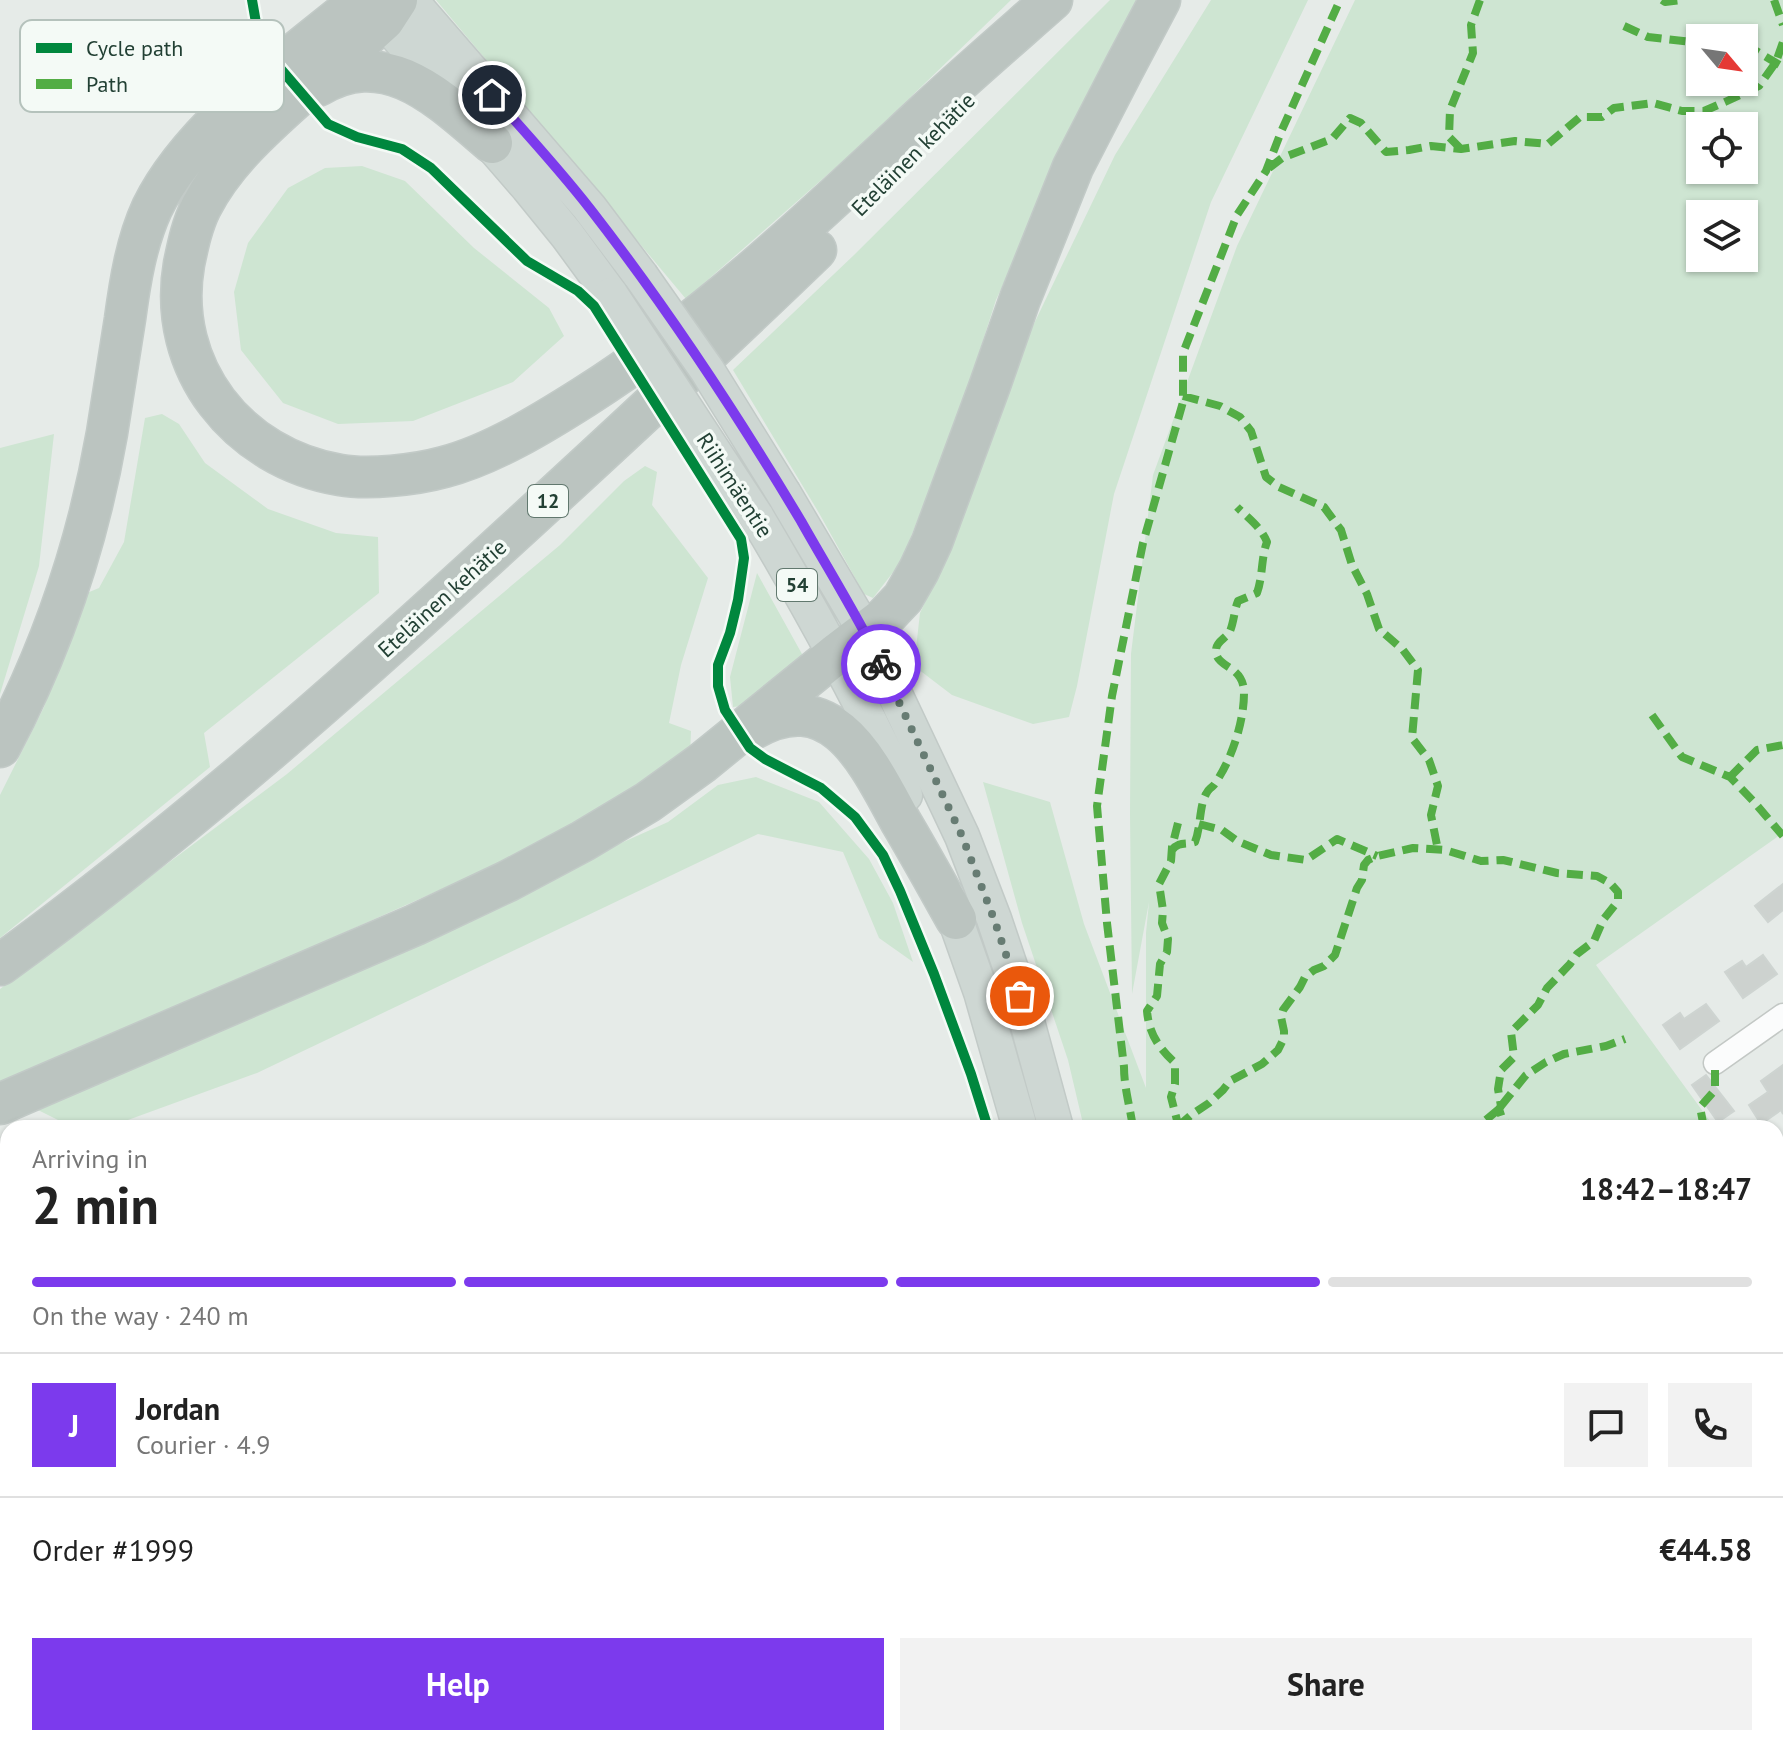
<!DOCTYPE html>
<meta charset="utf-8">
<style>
body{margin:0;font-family:"PT Sans",sans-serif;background:#f2f2f2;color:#222;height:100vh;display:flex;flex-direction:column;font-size:30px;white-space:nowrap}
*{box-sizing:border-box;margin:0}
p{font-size:26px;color:#767676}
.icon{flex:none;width:44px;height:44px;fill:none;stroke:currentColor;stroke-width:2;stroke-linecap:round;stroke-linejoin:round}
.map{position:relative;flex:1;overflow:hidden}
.panel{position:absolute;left:0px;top:1120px;width:1784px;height:626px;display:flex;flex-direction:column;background:#fff;border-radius:24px 24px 0 0;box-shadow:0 2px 6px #0004}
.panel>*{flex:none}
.needle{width:52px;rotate:119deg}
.tools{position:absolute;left:1686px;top:24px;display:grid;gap:16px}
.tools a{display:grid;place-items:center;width:72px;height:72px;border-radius:0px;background:#fff;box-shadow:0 2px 6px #0004;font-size:40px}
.pin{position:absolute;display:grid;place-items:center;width:68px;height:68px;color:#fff;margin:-34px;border:4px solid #fff;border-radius:50%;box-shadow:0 2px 8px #0007}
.courier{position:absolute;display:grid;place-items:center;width:80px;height:80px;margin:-40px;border:6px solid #7c3aed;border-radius:50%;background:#fff;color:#222;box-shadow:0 2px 10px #0007}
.headline em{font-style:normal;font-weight:600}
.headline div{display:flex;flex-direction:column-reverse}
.headline{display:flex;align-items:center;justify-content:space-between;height:136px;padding:0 32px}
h1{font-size:52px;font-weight:600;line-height:60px}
.bar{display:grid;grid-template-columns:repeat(4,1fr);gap:12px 8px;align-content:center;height:96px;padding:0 32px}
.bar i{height:10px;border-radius:6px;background:#e0e0e0}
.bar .on{background:#7c3aed}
.bar p{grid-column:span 4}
.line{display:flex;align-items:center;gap:20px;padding:0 32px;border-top:2px solid #e0e0e0}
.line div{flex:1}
.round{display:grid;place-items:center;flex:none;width:84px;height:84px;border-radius:0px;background:#f2f2f2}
.cta{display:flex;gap:16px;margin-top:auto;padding:16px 32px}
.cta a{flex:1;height:92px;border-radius:0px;background:#7c3aed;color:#fff;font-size:32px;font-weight:600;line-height:92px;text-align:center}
.cta a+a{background:#f2f2f2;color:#222}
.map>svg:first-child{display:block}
.green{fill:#cee5d2;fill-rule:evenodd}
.building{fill:#cdd2cf;stroke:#ced4d1;stroke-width:2}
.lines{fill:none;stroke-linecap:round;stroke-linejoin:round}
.street-casing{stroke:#c3c8c5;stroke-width:25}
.primary-casing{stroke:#c2cac7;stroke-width:37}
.highway-casing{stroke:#c2cac7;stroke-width:43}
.street{stroke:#fbfcfc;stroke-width:22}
.primary{stroke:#ced7d3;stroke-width:34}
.highway{stroke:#bbc4c0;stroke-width:40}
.primary-bridge-casing{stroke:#c2cac7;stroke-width:37;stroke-linecap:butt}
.primary-bridge{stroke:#ced7d3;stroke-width:34}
.quiet{stroke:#53ad45;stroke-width:8;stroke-dasharray:16 8;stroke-linecap:butt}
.cycleway-casing{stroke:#f4faf6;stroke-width:15}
.cycleway{stroke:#00873e;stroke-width:10}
.done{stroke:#677c73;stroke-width:8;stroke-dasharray:0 14.4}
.route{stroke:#7c3aed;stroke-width:10}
.labels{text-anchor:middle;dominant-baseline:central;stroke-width:7;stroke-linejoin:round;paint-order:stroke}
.shield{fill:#f4faf6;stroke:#61786e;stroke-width:2}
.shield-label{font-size:20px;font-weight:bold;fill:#224034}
.street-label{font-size:22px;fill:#224034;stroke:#f4faf6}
.key{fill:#f4faf6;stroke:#b5c2bc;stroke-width:2}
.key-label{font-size:22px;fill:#224034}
</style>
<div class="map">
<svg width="1783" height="1745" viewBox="0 0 1783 1745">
<rect width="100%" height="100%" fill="#e6ebe8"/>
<path class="green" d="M436,0H1011L860,146L686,299Z
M1110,0H1149L1085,108L996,300L959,415L901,562L873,598L864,594L819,513L733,370L854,255Z
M1211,0H1308L1211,202L1114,494L1077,686L1069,717L1033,724L952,695L914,666L920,613L943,564L1031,330L1115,155Z
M1355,0H1783V833L1596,965L1715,1128H1084L1068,1060L1022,923L983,782L1050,802L1084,924L1146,1088V933L1149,902L1132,994L1130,814L1131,654L1153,475L1237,246ZM1700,38H1744V82H1700ZM1700,126H1744V170H1700ZM1700,214H1744V258H1700Z
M362,166L405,181L474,248L549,308L564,336L513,382L413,421L338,424L283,403L241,350L234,292L248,243L288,188L325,168Z
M162,414L179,424L205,463L268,509L336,533L378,537L379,593L204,733L210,767L0,938V795L44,707L82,595L99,588L124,542L145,418Z
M54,434L39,566L0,694V448Z
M645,466L657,472L652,505L708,578L681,665L669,723L691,731L690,756L631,796L507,860L0,1086V989L287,774L560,545L624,481Z
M757,573L802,654L796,667L751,705L733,707L730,677Z
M756,777L819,802L869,859L893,903L913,962L879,938L843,852L758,834L257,1073L106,1128H74L32,1107L668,822L718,785Z
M1143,1738H1298L1297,1745H1143Z"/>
<path class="building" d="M1783,884V910L1768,922L1755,906Z
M1763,955L1777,974L1743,998L1725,972L1742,961L1746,967Z
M1706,1004L1719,1021L1680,1049L1663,1025L1680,1013L1684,1019Z
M1783,1065V1114L1781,1110L1761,1124L1749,1105L1768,1092L1761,1081Z
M1706,1075L1734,1111L1718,1122L1692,1085Z"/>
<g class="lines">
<g class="street-casing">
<path id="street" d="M1715,1063L1783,1015
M1247,1745L1249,1738
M1322,1745L1328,1738"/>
</g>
<g class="primary-casing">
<path id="primary" d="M366,0L528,187L567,235L611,295
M410,0L589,207L641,276
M784,494L865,631L962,836L994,919L1020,996L1056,1128
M756,516C810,607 861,699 905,795
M947,896L981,992L1020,1128
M1071,1745V1738
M1113,1745V1738"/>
</g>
<g class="highway-casing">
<path id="highway" d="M397,0L384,20C358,44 331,67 305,90C267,124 225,160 201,207C192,225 188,245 184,264C166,368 238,458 340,475C368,480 415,475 444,467C491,455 543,423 584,397C710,317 815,216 923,115C965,76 1009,38 1052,0
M318,86C387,44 441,100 492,143
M753,729C834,683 869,764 901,822C920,854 938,887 956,919
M0,747C52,649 88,542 107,433C113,395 119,357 125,319C130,282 136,243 152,208C192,126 292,57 361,0
M0,965C167,843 322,708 474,569C589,464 704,358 816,250
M0,1104L415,925L508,881L583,841L648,802L702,763L835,655L885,617L903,598L919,570L932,542L990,385L1020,299L1073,167L1124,68L1160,0"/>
</g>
<use href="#street" class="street"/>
<use href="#primary" class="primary"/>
<use href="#highway" class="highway"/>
<g class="primary-bridge-casing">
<path id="primary-bridge" d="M641,276L707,370L784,494
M611,295L756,516"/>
</g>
<use href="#primary-bridge" class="primary-bridge"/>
<path class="quiet" d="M1662,0L1665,2L1681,0
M1774,0L1783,25
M1624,26L1648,37L1700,43
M1744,47L1751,48L1783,67
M1461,149L1449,137L1450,110L1473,53L1471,25L1480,0
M1269,168L1282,158L1332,139L1350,118L1361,123L1386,152L1409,150L1431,146L1461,149L1515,141L1548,144L1580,117H1602L1614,108L1653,103L1682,111H1704L1725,102L1759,86L1776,62L1783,42
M1183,396L1220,406L1240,417L1251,431L1266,477L1279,487L1324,507L1341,530L1352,565L1367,594L1379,629L1403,650L1418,670L1412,738L1429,760L1438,786L1431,815L1438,850
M1652,715L1682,757L1730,777L1755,803L1783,836
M1730,777L1757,750L1783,745
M1178,823L1172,847L1171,861L1159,884L1163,910L1162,923L1168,939L1167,952L1160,964L1157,996L1147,1011C1149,1034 1159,1048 1175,1063V1084L1171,1097L1179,1128
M1199,824L1222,830L1237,841L1271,855L1306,860L1337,839L1377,856
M1172,850C1179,841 1186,845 1195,842C1201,827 1199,807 1206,794C1209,788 1209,790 1214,785C1231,761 1244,723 1244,693C1244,664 1215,669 1216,650C1216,641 1227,638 1230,631C1234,622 1234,611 1238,601L1257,593C1263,576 1261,558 1267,542C1261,527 1248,518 1237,507
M1501,1106L1526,1075L1546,1062L1564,1054L1606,1046L1625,1039
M1133,1128C1130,1107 1124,1087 1124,1067L1107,923L1097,806L1112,696L1143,543L1183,402V353L1237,215L1266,171L1281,132L1340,0
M1180,1128L1182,1123L1191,1115L1209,1103L1223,1090L1230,1081L1262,1064L1278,1050L1284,1038V1031L1281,1017L1283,1010L1300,987L1305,977L1314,970L1324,966L1335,955L1357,888L1362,880L1364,865L1368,860L1377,856L1413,848L1445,850L1481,861L1503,860L1557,873L1597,876L1610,883L1618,892V901L1603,920L1594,941L1577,954L1570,964L1547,988L1538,1005L1511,1032L1514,1057L1501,1070L1498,1089L1501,1106L1499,1109L1502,1118L1510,1128
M1464,1128L1481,1124L1499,1109
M1704,1128L1700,1107L1715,1090V1063
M1776,1254L1783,1256
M1776,1552L1783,1553
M1776,1704L1783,1713
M18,1738L20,1745
M382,1738L384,1745"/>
<g class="cycleway-casing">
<path id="cycleway" d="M252,0L258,34L267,53L328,124L357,137L402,149L431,168L527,261L578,291L594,306L741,539L744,558L738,600L730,633L718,665V686L725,710L750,748L765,759L821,788L855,817L883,855L900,891L934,974L971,1074L988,1128"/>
</g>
<use href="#cycleway" class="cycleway"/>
</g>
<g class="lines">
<path class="done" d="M881,664L962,836L994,919L1020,996"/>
<path class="route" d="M492,95C526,133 560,170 591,210C668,309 737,414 801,521C828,569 857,615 881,664"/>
</g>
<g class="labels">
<g class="shield">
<rect x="528" y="485" width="40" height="32" rx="6"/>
<rect x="777" y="569" width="40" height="32" rx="6"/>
</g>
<g class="shield-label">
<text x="548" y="501">12</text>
<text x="797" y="585">54</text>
</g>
<g class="street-label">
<text transform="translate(913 154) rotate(-45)">Eteläinen kehätie</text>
<text transform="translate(735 485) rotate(57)">Riihimäentie</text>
<text transform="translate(442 598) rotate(-42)">Eteläinen kehätie</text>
</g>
</g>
<rect x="20" y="20" width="264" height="92" rx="12" class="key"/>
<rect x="36" y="43" width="36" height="10" fill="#00873e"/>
<rect x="36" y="79" width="36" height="10" fill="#53ad45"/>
<g class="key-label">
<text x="86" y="56">Cycle path</text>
<text x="86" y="92">Path</text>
</g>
</svg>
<div class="tools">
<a><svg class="needle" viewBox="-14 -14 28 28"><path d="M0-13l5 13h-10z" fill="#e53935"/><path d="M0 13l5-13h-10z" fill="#767676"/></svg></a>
<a><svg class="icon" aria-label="locate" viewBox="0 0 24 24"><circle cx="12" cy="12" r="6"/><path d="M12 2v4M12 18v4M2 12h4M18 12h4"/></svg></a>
<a><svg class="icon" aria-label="layers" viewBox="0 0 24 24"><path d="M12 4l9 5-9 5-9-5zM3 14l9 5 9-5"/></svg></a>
</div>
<div class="pin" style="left:1020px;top:996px;background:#ea580c"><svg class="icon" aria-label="bag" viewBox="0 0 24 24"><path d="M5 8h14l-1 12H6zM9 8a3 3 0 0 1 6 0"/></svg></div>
<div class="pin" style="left:492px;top:95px;background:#1f2937"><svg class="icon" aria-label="home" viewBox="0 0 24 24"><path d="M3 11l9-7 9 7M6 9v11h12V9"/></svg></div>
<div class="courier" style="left:881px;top:664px"><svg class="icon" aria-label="bike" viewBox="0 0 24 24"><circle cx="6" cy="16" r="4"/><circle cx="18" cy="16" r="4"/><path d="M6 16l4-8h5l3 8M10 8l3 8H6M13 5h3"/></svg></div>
<section class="panel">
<div class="headline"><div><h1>2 min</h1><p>Arriving in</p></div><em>18:42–18:47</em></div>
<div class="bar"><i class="on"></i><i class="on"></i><i class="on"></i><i></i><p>On the way · 240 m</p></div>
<div class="line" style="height:144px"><b class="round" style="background:#7c3aed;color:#fff">J</b><div><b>Jordan</b><p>Courier · 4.9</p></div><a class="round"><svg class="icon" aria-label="chat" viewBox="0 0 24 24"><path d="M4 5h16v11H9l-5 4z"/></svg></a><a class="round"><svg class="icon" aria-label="phone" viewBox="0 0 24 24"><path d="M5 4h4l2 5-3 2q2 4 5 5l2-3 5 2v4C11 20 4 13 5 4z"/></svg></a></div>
<div class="line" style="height:104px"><div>Order #1999</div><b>€44.58</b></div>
<div class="cta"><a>Help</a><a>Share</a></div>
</section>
</div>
